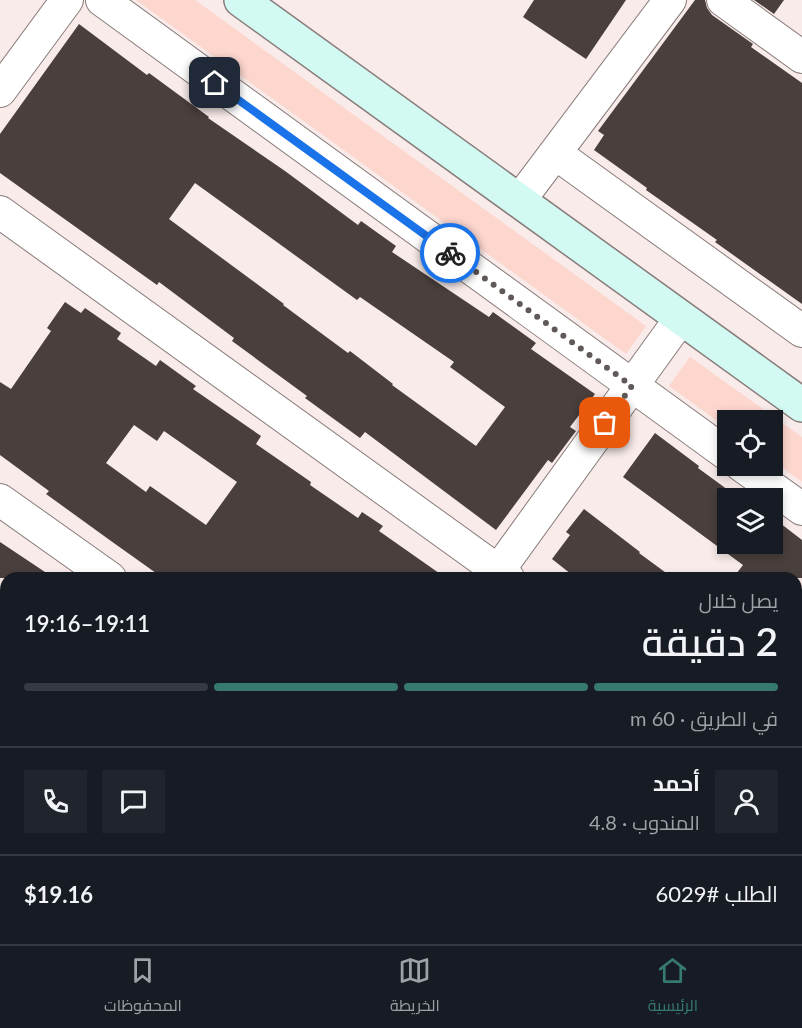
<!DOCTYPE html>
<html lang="ar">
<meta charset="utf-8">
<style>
body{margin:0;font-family:Lato,Cairo,sans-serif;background:#20242c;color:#f1f3f6;direction:rtl;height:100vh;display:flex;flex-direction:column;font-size:22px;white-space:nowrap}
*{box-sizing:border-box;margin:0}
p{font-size:20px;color:#9ea1a6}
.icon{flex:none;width:33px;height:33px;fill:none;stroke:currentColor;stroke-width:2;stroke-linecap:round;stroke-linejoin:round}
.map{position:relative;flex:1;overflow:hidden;direction:ltr}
.side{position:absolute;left:0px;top:572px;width:802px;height:374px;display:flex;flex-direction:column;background:#171b24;border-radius:18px 18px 0 0;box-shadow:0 3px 9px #0003;direction:rtl}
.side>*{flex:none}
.controls{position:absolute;left:717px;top:410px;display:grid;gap:12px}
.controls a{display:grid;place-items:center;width:66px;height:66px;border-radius:0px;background:#171b24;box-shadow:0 3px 9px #0003;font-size:30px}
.pin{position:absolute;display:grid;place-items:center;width:51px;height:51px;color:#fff;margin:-26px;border-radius:12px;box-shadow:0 3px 9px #0006}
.courier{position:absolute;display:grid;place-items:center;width:60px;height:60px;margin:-30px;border:4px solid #1a73e8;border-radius:50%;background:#fff;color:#222;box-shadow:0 2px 8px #0007}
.headline em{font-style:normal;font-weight:600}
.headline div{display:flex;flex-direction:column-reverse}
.headline{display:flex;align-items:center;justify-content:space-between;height:102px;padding:0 24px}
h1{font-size:39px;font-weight:600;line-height:45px}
.bar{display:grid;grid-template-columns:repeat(4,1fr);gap:9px 6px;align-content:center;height:72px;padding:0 24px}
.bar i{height:8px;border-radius:4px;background:#363941}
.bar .on{background:#367a6e}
.bar p{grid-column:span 4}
.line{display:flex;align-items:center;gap:15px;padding:0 24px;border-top:2px solid #363941}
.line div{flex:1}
.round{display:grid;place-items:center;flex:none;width:63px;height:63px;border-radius:0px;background:#20242c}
.tabs{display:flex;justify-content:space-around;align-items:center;height:84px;border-top:2px solid #363941;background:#171b24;font-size:16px;color:#9ea1a6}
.tabs a{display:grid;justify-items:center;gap:3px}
.tabs .on{color:#367a6e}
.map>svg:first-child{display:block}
.green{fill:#fdd6ce}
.building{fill:#493f3d;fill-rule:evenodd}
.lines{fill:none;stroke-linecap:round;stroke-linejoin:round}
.street-casing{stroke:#887c7a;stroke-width:34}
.secondary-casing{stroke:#887c7a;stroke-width:36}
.street{stroke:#fff;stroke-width:32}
.secondary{stroke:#d3f9f3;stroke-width:33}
.done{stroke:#605958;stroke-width:6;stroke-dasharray:0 10.8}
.route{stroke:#1a73e8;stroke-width:8}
</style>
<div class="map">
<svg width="802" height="944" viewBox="0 0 802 944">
<rect width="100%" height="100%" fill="#f8ebe9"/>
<path class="green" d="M136,0H195L646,326L626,354Z
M690,357L802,437V482L773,461L772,420H728L727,428L669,386Z"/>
<path class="building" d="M534,0H626L586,59L523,17Z
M695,0H705L707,8L712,15L753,44L751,47L802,83V304L715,242L717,240L646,190L647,188L594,150L604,135L598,131Z
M754,0H784L774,14Z
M79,24L147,75L149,73L209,117L208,118L285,171L358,225L361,221L396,246L392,252L489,317L493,312L536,343L531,349L595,394L570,427L576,431L552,463L548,460L496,530L365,432L360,438L305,398L307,396L232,341L234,338L159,282L157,285L0,173V134ZM195,183L357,300L360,297L454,362L450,367L505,407L476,446L392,385L393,384L350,351L348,353L283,305L284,304L169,219Z
M65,302L81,313L85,308L121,333L117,339L156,366L160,360L196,386L193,389L261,436L256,444L311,482L310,485L358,518L362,512L383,526L379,531L446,578H163L111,541L46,494L49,491L0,455V382L11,389L51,331L47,328ZM134,425L157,441L164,431L237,482L206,525L150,486L146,492L106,463Z
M655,433L699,466L698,468L739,498H728V543H772V523H774L776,520L802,540V578H733L743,565L623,477Z
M584,509L640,552L639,553L673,578H576L552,559L570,535L566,532Z
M0,542L54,578H0Z"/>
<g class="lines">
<g class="street-casing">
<path id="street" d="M102,0L728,455
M723,0L802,57
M0,91L67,0
M555,153L802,331
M519,201L670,0
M0,212L508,578
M741,465L802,509
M0,500L110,578
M493,578L681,318
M796,785L802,789
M0,823L6,819
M268,939L271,944
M598,939L603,944
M211,944L216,939"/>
</g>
<g class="secondary-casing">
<path id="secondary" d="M241,0L802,405"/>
</g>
<use href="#street" class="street"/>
<use href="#secondary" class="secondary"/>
</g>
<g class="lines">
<path class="done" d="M450,253L632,386L605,423"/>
<path class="route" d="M215,83L450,253"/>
</g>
</svg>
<div class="controls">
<a><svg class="icon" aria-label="locate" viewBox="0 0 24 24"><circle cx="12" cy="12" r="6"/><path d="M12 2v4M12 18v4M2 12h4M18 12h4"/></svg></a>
<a><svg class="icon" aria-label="layers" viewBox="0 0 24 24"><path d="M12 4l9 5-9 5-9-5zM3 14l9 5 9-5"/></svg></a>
</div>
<div class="pin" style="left:605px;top:423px;background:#ea580c"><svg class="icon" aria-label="bag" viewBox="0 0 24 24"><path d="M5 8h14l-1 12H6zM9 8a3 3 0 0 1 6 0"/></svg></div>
<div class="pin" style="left:215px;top:83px;background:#1f2937"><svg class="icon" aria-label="home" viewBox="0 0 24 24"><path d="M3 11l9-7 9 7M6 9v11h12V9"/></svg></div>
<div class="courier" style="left:450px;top:253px"><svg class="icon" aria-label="bike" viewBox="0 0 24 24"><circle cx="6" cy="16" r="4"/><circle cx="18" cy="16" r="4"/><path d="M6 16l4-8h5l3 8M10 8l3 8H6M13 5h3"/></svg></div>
<section class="side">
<div class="headline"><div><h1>2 دقيقة</h1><p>يصل خلال</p></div><em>19:11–19:16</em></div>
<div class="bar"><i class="on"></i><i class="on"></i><i class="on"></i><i></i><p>في الطريق · 60 m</p></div>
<div class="line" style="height:108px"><a class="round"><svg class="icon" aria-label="person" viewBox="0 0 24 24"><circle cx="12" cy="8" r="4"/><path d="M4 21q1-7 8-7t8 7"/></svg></a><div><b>أحمد</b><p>المندوب · 4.8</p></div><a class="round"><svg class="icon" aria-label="chat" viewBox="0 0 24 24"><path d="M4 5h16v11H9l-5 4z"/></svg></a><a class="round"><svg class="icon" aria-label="phone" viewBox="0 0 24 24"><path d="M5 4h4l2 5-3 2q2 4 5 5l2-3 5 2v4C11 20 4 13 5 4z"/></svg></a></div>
<div class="line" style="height:78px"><div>الطلب #6029</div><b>$19.16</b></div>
</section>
</div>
<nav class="tabs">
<a class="on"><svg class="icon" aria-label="home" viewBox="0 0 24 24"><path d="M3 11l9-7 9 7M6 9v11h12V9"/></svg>الرئيسية</a>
<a><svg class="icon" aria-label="map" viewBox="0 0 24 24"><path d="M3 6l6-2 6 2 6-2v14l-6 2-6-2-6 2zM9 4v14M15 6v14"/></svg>الخريطة</a>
<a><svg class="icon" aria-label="saved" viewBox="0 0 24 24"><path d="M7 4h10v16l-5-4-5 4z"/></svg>المحفوظات</a>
</nav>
